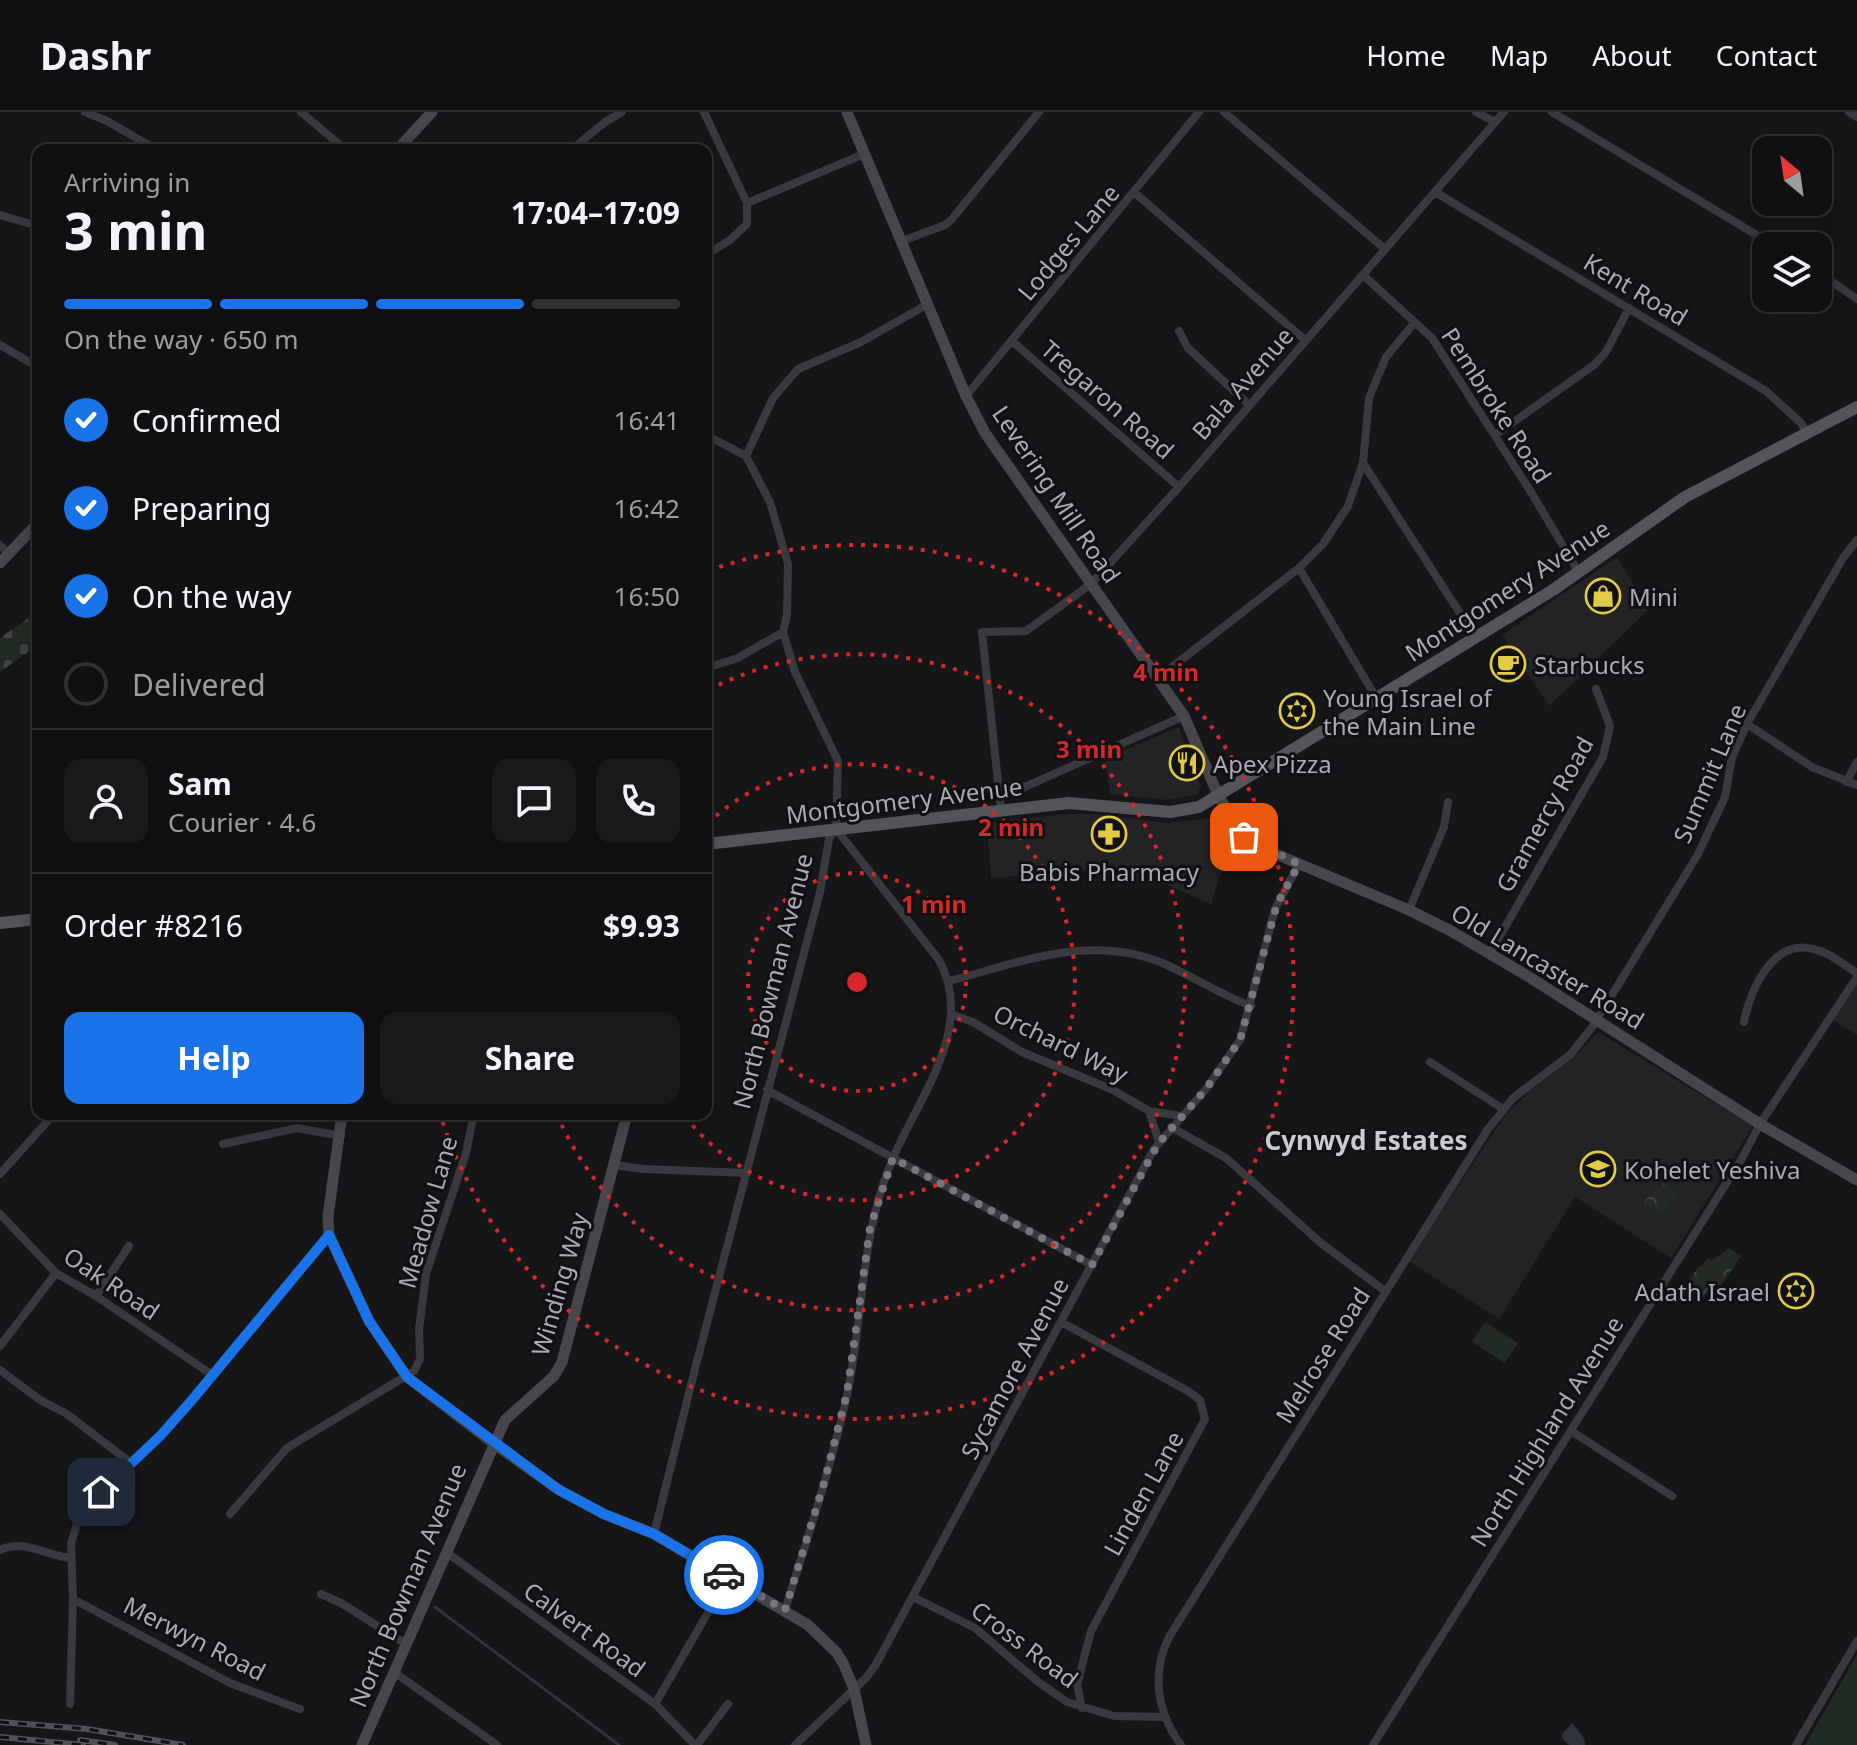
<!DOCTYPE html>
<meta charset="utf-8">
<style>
body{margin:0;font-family:"Noto Sans",sans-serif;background:#19191b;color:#f1f3f6;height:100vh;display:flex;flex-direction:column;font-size:30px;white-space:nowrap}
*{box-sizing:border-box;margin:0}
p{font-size:26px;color:#9c9d9f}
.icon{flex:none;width:44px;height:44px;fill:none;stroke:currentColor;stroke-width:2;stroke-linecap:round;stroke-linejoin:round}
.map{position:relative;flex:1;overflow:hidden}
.details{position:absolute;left:32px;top:32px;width:680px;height:976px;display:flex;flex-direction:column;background:#101012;border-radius:16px;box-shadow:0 4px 20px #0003,0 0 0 2px #303032}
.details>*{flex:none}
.needle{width:52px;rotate:331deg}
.tools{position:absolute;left:1752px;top:24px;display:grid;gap:16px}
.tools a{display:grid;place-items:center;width:80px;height:80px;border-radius:16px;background:#101012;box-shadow:0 4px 20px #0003,0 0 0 2px #303032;font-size:40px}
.pin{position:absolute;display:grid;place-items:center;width:68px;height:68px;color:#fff;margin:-34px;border-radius:16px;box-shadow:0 4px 12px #0006}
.courier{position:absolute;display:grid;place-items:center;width:80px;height:80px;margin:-40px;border:6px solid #1a73e8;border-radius:50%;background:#fff;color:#222;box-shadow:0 2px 10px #0007}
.headline em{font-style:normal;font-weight:700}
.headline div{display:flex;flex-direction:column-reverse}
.headline{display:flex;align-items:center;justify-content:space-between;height:136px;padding:0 32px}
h1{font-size:52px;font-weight:700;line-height:60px}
.bar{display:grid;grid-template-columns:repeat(4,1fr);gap:12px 8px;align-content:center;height:96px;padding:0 32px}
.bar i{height:10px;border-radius:6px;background:#303032}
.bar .on{background:#1a73e8}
.bar p{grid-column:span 4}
.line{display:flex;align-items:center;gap:20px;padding:0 32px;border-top:2px solid #303032}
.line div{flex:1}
.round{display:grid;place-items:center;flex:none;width:84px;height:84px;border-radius:16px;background:#19191b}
ol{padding:0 32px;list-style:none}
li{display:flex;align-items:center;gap:24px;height:88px}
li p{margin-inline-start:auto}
li .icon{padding:8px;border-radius:50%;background:#1a73e8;color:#fff;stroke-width:4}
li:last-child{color:#9c9d9f}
li i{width:44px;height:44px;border:4px solid #303032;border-radius:50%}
.action{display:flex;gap:16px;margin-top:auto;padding:16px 32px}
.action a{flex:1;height:92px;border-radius:16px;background:#1a73e8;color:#fff;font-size:32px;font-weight:700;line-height:92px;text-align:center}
.action a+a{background:#19191b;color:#f1f3f6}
header{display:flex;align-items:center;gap:48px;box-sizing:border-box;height:112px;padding:0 40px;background:#101012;border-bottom:2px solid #303032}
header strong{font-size:38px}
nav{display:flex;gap:44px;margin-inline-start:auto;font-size:28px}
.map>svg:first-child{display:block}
.built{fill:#232225}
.forest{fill:url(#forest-crowns)}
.cemetery{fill:url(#cemetery-stones)}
.garden{fill:#222a24}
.water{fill:#2f343c}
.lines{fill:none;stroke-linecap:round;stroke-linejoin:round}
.stream{stroke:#2f343c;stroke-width:3}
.street{stroke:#3a393e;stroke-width:8}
.secondary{stroke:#46464c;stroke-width:11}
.primary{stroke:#54545b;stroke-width:12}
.rail-casing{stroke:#515157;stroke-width:6}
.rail{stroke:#111113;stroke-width:3;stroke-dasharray:9;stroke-linecap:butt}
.done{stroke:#76777f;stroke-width:8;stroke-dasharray:0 14.4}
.route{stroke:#1a73e8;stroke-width:10}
.ring{fill:none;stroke:#d62828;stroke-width:4;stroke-dasharray:4 8}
.labels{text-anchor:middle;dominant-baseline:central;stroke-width:6;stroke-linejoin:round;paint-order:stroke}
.street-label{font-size:24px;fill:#a9abb6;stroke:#111113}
.poi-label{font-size:24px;fill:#a9abb6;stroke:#111113;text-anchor:start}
.neighbourhood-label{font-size:26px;font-weight:bold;fill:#cacad3;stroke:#111113}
.centre{fill:#d62828;stroke:#111113;stroke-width:4}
.ring-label{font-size:24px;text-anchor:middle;font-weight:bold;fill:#d62828;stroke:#111113;stroke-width:6;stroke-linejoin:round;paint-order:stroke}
</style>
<header>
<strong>Dashr</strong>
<nav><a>Home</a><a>Map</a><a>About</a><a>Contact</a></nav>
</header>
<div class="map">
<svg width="1857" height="1633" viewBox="0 0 1857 1633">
<defs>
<pattern id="forest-crowns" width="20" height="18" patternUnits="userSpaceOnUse" patternTransform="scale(2)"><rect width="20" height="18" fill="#222a24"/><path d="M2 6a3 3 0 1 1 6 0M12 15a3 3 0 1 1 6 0" fill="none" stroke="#3f4642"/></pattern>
<pattern id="cemetery-stones" width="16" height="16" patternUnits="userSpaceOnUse" patternTransform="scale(2)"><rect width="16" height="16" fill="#222a24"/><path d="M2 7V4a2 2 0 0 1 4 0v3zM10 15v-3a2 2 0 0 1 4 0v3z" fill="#3f4642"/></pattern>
</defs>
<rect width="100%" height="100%" fill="#161618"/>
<path class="built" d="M1617,445L1649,497L1549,594L1502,523Z
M1179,615L1201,674L1197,683L1168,688L1110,682L1105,646Z
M1062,702H1096L1165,711L1215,706L1224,723L1231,730L1211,792L1165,772L1091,764L1090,758L991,766L987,711Z
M1857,869V923L1831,907Z
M1598,920L1753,1014L1671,1146L1575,1085L1499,1207L1408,1149L1506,1002L1529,980L1578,942Z"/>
<path class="forest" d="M1663,1072L1678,1081L1663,1103L1644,1091L1653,1077L1658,1079Z
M1729,1136L1741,1144L1716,1181H1706L1702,1186L1685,1175L1698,1155L1702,1154L1708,1146L1713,1148Z"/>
<path class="cemetery" d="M34,502L38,509V533L0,560V526Z"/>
<path class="garden" d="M1485,1210L1518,1231L1505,1251L1472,1230Z
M1857,1543V1633H1805Z"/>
<path class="water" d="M1572,1611L1584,1626L1585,1633H1569L1563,1627L1562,1622Z"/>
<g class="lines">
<path class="stream" d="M435,1495L619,1633"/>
<path class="street" d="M85,0L107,9L157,38
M301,0L346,38
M704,0L747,91
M1224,0L1385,137
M1476,0L1495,10
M1552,0L1775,134
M1849,0L1857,5
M571,38L605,10L622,0
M1435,80L1766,279L1801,311L1807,321
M1135,81L1305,228
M0,103L38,114
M902,129L945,113L952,107L1039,0
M706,143L730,128L747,112V91L864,42
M1818,160L1857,187
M1363,163L1432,226L1531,380L1579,461
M1179,219L1188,236L1249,293
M1012,229L1179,375
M0,233L38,255
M966,284L1199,0
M706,323L746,344
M1495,323L1594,253L1606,240L1629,196
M1363,351L1476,526
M0,433L9,442
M1299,456L1377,587
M706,556L738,546L783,520
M1158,566L1299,456L1323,432L1348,394L1363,351L1369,286L1386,245L1415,210
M1747,612L1812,655L1857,673
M1846,670L1857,650
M1000,686L1184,604
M1001,698L982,520L1026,519L1091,472L1179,375L1504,0
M1409,798L1444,715L1448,690
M1490,841L1603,645L1610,614L1596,577
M949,869C1022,850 1093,820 1167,853C1195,866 1222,883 1251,894
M953,903L973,910L1022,940L1113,978L1149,999L1181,1004
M1744,910C1750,878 1773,826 1813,837C1829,840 1844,853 1857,861
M1430,950L1503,997
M767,978L1092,1153
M1149,999L1159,1030
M1171,1015L1226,1046L1321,1131L1385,1179
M223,1032L297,1016L341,1024
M615,1053L643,1057L747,1061
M0,1062L54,1002
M0,1102L56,1161L96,1184L211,1262
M96,1184L129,1134
M1061,1210L1188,1279L1200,1288L1205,1307L1091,1519L1077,1573L1082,1596
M0,1234L56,1161
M0,1258L40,1288L67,1302L131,1351
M1571,1319L1672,1384
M230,1402L287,1336L414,1259L420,1247L419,1217L426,1162L466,1041L474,1002
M654,1422L696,1253L820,780L829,727L836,717L838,649L795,560L783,520L787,503L788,452L770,390L746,344L773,286L798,257L861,230L928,192
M0,1438C24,1426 46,1444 71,1446
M446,1440L655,1592L695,1633
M321,1482L341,1491L406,1532
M913,1485L975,1516L1037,1569L1067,1590L1114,1604L1164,1605
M73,1487L230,1571L300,1597
M785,1498C807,1427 831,1356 847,1283C864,1204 860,1121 893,1046C919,985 976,915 939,848L836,717
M394,1560L497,1633
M70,1592L73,1487L71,1432L78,1408L116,1364L161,1323L192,1288L329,1123
M655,1592L728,1466
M697,1633L728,1592
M795,1633L866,1566L875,1554L1154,1037L1206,977L1240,928L1275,797L1299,752
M1181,1633C1157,1601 1151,1561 1169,1525L1488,1017L1513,986L1571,942L1593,914L1697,744L1725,685L1732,645L1747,612L1843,446L1857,428
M1373,1633L1741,1048L1760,1012L1857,865
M1796,1633L1857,1529"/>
<path class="secondary" d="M847,0L966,284L985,321L1184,604L1219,685L1244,725L1271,740L1409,798L1451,819L1526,863L1760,1012L1857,1068
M397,38L432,0
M0,451L38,411
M342,1002L328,1104L329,1123L369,1209L407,1265L493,1331L559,1378L604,1402L654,1422L808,1513L837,1541L844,1553L854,1577L866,1633
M362,1633L505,1308L554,1264L562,1250L627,1002"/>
<path class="primary" d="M706,732L1069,691L1170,700L1199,695L1553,478L1685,385L1857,295
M0,811L38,807"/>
<g class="rail-casing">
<path id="rail" d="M0,1610L87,1617L183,1633
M0,1625L83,1633
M80,1628L115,1633"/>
</g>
<use href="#rail" class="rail"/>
</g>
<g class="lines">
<path class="done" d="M724,1463L785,1498L824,1371L847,1281L870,1116L893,1046L1092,1153L1158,1032L1206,977L1240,928L1277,792L1299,752L1244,725"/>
<path class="route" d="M101,1380L161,1323L192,1288L329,1123L369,1209L407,1265L559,1378L604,1402L654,1422L724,1463"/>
</g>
<g class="ring">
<circle cx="857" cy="870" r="109"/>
<path d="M707 712A218 218 0 1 1 684 1003"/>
<path d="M708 578A328 328 0 1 1 557 1003"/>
<path d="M708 459A437 437 0 1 1 441 1005"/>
</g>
<defs>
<g id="shop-ring" transform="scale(1.8)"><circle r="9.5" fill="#111113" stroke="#e1ca45" stroke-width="1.5"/><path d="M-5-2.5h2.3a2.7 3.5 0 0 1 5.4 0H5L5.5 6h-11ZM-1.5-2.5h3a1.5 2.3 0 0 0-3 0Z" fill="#e1ca45"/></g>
<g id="cafe-ring" transform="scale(1.8)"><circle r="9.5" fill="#111113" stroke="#e1ca45" stroke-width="1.5"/><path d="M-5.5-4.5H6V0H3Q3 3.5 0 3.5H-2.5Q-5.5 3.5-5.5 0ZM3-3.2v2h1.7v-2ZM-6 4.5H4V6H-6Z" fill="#e1ca45"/></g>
<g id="synagogue-ring" transform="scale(1.8)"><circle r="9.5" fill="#111113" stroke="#e1ca45" stroke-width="1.5"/><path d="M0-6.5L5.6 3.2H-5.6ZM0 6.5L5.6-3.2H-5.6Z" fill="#e1ca45"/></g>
<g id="restaurant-ring" transform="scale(1.8)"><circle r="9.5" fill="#111113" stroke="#e1ca45" stroke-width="1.5"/><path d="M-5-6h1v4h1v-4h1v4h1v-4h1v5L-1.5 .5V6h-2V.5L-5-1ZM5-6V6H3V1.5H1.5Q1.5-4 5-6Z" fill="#e1ca45"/></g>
<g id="pharmacy-ring" transform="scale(1.8)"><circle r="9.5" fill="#111113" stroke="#e1ca45" stroke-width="1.5"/><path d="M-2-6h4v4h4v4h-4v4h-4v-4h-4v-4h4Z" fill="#e1ca45"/></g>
<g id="school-ring" transform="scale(1.8)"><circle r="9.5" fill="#111113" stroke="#e1ca45" stroke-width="1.5"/><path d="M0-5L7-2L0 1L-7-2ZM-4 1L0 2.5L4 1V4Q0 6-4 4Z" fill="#e1ca45"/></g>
</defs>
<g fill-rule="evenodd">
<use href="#shop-ring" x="1603" y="484"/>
<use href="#cafe-ring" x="1508" y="552"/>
<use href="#synagogue-ring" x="1297" y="599"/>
<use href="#restaurant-ring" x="1187" y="651"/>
<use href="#pharmacy-ring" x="1109" y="722"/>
<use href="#school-ring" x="1598" y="1057"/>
<use href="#synagogue-ring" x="1796" y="1179"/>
</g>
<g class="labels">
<g class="street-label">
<text transform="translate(1068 130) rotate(-50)">Lodges Lane</text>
<text transform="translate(1636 177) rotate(31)">Kent Road</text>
<text transform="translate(1242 271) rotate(-49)">Bala Avenue</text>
<text transform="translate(1108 287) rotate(41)">Tregaron Road</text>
<text transform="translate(1497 293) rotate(57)">Pembroke Road</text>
<text transform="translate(1057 382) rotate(56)">Levering Mill Road</text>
<text transform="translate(1507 478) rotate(-33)">Montgomery Avenue</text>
<text transform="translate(1709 661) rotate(-67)">Summit Lane</text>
<text transform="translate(904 688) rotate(-7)">Montgomery Avenue</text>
<text transform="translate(1544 702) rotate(-61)">Gramercy Road</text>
<text transform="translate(1548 854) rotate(31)">Old Lancaster Road</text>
<text transform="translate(772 869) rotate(-76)">North Bowman Avenue</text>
<text transform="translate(1061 931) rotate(26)">Orchard Way</text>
<text transform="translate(427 1100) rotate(-74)">Meadow Lane</text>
<text transform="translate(112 1171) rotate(34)">Oak Road</text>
<text transform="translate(559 1172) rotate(-74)">Winding Way</text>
<text transform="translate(1322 1243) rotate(-58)">Melrose Road</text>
<text transform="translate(1014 1256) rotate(-62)">Sycamore Avenue</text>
<text transform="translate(1546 1319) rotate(-58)">North Highland Avenue</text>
<text transform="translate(1143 1381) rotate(-61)">Linden Lane</text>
<text transform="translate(407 1473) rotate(-67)">North Bowman Avenue</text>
<text transform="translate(585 1517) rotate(36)">Calvert Road</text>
<text transform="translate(195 1526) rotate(27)">Merwyn Road</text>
<text transform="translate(1025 1532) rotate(37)">Cross Road</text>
</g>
<g class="poi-label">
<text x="1629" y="484">Mini</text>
<text x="1534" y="552">Starbucks</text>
<text x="1323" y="585">Young Israel of<tspan x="1323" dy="28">the Main Line</tspan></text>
<text x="1213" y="651">Apex Pizza</text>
<text x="1109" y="759" text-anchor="middle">Babis Pharmacy</text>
<text x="1624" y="1057">Kohelet Yeshiva</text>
<text x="1770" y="1179" text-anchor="end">Adath Israel</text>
</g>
<g class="neighbourhood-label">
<text x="1366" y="1028">Cynwyd Estates</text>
</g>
</g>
<circle cx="857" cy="870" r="12" class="centre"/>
<g class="ring-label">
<text x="1166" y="569">4 min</text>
<text x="1089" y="646">3 min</text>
<text x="1011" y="724">2 min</text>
<text x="934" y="801">1 min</text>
</g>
</svg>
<div class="tools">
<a><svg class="needle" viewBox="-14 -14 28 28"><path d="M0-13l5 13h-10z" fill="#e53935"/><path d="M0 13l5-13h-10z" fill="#9c9d9f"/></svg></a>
<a><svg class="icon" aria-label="layers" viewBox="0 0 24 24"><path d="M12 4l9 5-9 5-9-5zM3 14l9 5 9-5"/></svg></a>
</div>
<div class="pin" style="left:1244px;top:725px;background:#ea580c"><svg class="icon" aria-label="bag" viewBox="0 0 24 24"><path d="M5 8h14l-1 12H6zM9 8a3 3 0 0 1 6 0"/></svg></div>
<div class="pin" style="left:101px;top:1380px;background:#1f2937"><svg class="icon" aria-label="home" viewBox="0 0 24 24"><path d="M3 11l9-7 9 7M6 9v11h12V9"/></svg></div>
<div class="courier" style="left:724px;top:1463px"><svg class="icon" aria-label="car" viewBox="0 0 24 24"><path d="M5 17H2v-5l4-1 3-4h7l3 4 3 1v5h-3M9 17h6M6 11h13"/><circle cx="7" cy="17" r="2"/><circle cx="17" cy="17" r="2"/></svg></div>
<section class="details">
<div class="headline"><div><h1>3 min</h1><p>Arriving in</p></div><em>17:04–17:09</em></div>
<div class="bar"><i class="on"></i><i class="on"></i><i class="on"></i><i></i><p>On the way · 650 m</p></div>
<ol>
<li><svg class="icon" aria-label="check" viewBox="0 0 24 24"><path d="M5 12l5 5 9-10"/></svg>Confirmed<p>16:41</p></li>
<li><svg class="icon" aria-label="check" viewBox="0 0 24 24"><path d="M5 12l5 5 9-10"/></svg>Preparing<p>16:42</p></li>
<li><svg class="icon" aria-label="check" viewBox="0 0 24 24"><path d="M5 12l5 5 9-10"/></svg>On the way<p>16:50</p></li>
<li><i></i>Delivered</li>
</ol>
<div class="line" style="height:144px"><a class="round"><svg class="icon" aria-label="person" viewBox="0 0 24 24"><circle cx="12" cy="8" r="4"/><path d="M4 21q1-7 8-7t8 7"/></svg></a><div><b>Sam</b><p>Courier · 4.6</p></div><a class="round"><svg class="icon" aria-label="chat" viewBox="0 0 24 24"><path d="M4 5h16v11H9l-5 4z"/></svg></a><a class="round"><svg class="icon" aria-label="phone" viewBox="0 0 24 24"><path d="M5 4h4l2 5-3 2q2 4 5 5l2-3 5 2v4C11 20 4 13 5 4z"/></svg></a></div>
<div class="line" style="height:104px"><div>Order #8216</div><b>$9.93</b></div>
<div class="action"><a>Help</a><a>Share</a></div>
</section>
</div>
